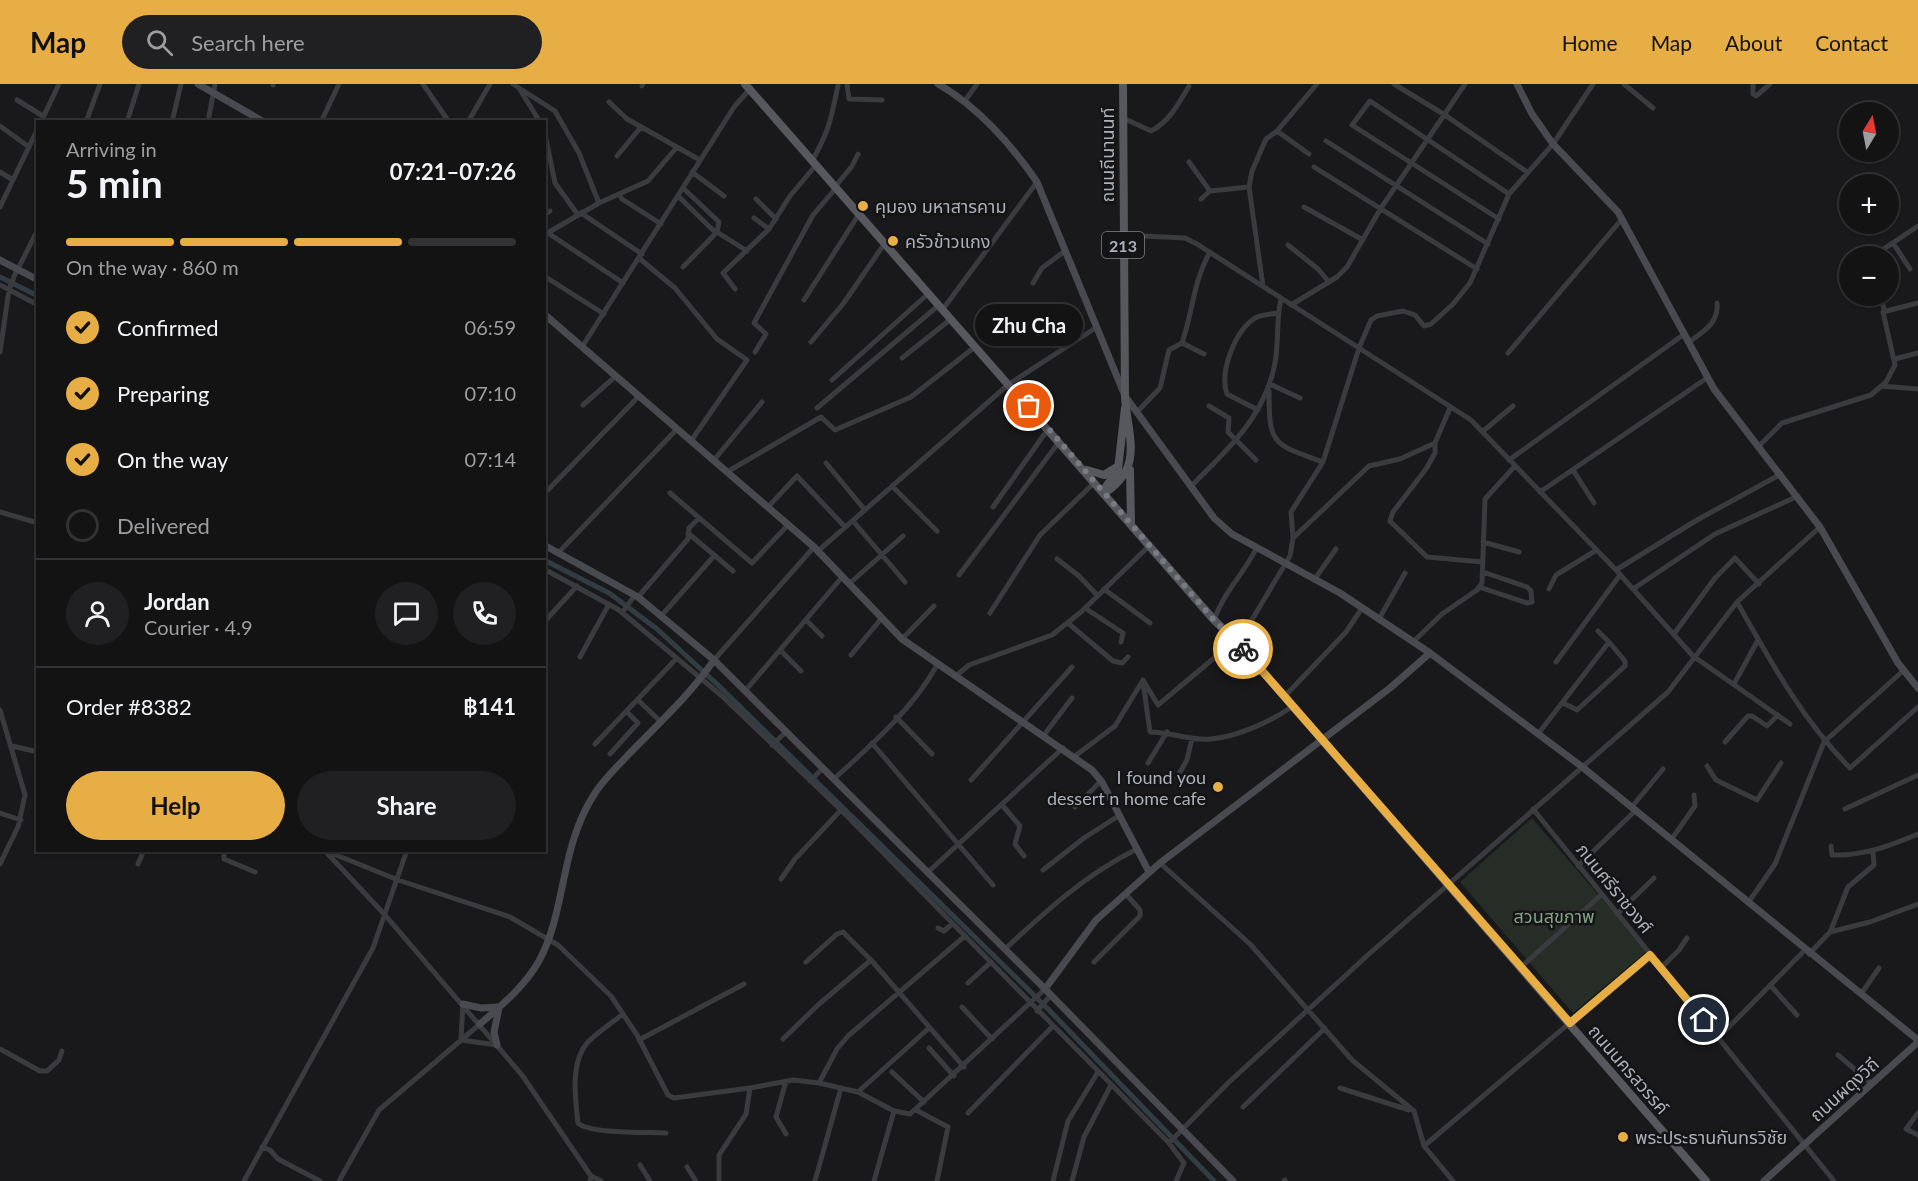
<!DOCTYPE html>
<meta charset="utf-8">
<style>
body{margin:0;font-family:Lato,"Noto Sans Thai",sans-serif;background:#202022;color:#f1f3f6;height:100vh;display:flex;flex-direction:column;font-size:22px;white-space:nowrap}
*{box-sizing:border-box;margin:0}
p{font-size:20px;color:#9d9ea0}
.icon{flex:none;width:33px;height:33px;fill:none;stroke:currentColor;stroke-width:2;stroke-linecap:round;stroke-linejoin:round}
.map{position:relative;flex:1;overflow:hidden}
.details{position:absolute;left:36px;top:36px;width:510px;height:732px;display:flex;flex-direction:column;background:#131314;border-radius:0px;box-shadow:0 2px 4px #0004,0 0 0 2px #323234}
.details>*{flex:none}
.needle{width:39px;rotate:10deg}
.controls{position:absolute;left:1839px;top:18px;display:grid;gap:12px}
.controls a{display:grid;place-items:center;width:60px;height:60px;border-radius:50%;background:#131314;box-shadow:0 2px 4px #0004,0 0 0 2px #323234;font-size:30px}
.pin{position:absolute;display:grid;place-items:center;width:51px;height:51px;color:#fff;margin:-26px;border:3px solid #fff;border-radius:50%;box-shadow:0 2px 6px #0007}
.courier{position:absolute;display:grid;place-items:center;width:60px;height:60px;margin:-30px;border:4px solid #e7ae45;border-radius:50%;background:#fff;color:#222;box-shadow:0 2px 8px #0007}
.bubble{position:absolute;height:42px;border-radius:21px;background:#131314;box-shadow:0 2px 4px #0004,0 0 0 2px #323234;font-size:20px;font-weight:700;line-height:42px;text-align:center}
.headline em{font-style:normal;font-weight:700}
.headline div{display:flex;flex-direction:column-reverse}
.headline{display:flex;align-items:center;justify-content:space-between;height:102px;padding:0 30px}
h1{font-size:39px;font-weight:700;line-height:45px}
.bar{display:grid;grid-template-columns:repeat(4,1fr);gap:9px 6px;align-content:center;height:72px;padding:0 30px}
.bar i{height:8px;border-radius:4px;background:#323234}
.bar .active{background:#e7ae45}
.bar p{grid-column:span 4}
.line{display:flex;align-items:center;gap:15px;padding:0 30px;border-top:2px solid #323234}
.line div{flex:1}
.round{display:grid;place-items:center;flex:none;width:63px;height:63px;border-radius:32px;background:#202022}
ol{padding:0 30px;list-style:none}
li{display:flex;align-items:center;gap:18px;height:66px}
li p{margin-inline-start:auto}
li .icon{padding:6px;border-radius:50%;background:#e7ae45;color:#111;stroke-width:4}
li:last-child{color:#9d9ea0}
li i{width:33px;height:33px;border:3px solid #323234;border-radius:50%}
.primary-button{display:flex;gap:12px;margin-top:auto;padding:12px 30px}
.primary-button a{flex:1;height:69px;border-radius:36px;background:#e7ae45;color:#111;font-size:24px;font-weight:700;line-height:69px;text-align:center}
.primary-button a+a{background:#202022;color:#f1f3f6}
header{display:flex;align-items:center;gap:36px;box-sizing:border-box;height:84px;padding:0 30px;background:#e7ae45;color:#111}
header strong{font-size:28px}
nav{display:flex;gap:33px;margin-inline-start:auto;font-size:21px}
.search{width:420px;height:54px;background:#202022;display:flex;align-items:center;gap:15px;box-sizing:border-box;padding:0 21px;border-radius:33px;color:#9d9ea0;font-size:22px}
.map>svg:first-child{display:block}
.green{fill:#252d26}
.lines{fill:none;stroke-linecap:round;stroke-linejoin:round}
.canal{stroke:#323c43;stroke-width:5}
.street{stroke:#3a3b3f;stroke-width:5}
.secondary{stroke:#484a4f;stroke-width:7}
.primary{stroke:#56585e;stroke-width:8}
.done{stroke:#797b82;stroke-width:6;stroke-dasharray:0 10.8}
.route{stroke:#e7ae45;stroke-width:8}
.poi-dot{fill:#e7ae45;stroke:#141416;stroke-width:2}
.labels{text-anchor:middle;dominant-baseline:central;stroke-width:5;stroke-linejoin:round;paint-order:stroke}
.shield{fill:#141416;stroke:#7e8188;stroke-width:1.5}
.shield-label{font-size:16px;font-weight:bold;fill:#acb0b9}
.street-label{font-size:18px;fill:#acb0b9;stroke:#141416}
.poi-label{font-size:18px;fill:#acb0b9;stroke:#141416;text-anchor:start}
.park-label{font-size:18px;fill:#84a386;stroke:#141416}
</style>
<header>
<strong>Map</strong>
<div class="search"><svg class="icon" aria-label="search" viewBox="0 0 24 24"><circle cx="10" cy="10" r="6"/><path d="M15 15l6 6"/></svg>Search here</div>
<nav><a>Home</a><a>Map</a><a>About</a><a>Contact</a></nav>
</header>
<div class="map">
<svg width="1918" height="1097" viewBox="0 0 1918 1097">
<rect width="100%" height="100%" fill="#19191b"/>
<path class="green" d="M1532,734L1647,867L1573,929L1460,798Z"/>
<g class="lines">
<path class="canal" d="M0,193L38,212
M544,476L609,509L657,545L718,601L1048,925L1214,1097"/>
<path class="street" d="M423,0L449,38
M513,0L519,4L540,38
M847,0L849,15L882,16
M1394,0L1445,31L1527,88
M1624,0L1653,24
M1753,0V10L1756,12L1770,0
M273,1V0
M642,2L643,0
M519,4L555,27L579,69L599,119
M17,16L43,32
M609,18L627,35L700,76
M964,18L977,0
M1123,34L1151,47C1169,38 1179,19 1189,2
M41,38L59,0
M86,38L100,0
M127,38L139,0
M172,38L181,0
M208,38L215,0
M321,38L339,0
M468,38L490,0
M0,42L29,63
M544,45L555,99L578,131
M1277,47L1309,70
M1326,57L1488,160
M617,72L641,43
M812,77C830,45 831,35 838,1
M1189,78L1210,107
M1314,83L1477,185
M0,88L13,96
M692,88L724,112
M835,103L852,82L858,70
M683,104L719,138L717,148L747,167
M619,110L622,115L661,140
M678,112L716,149
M756,115L776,135
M1201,115L1210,107L1249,103
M0,123L38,44
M1304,123L1363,156
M581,129L642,170
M544,130L550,127
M754,134L769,145
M1499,135L1352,41L1370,17L1509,110
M548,149L623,199
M544,151L599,119L648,97L677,63
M1122,151L1185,154L1197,160L1471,336L1616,486L1693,572L1790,640
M1893,159L1910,185
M1288,161L1318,185L1329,198
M1873,172L1918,142
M640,175L675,204L717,255L747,276L691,357
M683,183L717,148
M18,185L38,145
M544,192L604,230
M1033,199L1042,184L1065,167
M0,201L38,221
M1263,202L1249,103L1252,87L1266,55L1277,47L1317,0
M735,205L723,189L769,145L790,112L816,81
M1880,212L1885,228
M804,216L859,130
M1291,221L1337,193L1347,183L1381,124L1465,0
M943,225L1037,98
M811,258L843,220L885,159
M1688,259C1703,247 1719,240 1717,219
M582,263L734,23L749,6
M0,268L9,206L17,185
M755,268L766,250L754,239L813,131L836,104
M1508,269L1622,135
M1204,270L1182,259C1193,227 1193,198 1210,168
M902,274L951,235
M1895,275L1918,269
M832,296L929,209
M1270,300L1300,314
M1881,302L1918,305
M1269,307C1269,362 1273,360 1323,378
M583,321L616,292
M1209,322L1229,334L1228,348L1256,376
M817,324L939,221
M1450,324L1435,359V369L1426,385L1393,428L1390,437L1427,473L1483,478
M1258,326L1227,310C1219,288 1235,247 1255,234C1261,231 1271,230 1278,229
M1137,328L1160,304L1169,266L1182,259
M1482,348L1513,322
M1758,363L1782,339L1871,311L1886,298L1895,281L1883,228L1918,219
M714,376L762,318
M1509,376L1683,251
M826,379L865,426
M1573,386L1594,419
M727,388L821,333L835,346L911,313L976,262
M892,402L937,447
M1191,402C1228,366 1265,332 1275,279C1279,258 1276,236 1281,215
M37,406L38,401
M1540,408L1707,294
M670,409L752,479L788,441
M544,410L639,312
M768,423L797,392L845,443
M993,423L1048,345
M0,428L38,439
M853,437L905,498
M688,449L733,487
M1293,454L1369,382L1400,375L1435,359
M1483,458L1519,468
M818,467L1009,300L1097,243
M559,468L677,345
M1057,475L1079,492L1097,511
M544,485L619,526L722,612L841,726L1169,1059L1184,1079L1176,1097
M1616,486L1697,436L1781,390
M959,491L1059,358
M1314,496L1336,465
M850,499L903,452
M1479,503L1527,519L1532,518L1531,507L1527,503L1483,488
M1104,505L1150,539
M1549,505L1556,491L1595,467
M1633,505L1715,450L1798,412
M638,513L688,455L689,444L699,434
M1737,518C1770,576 1802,636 1850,684L1918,623
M1085,524L1123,549L1121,558
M622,529L635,511
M990,529L1040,451L1095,398
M662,531L714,472
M1379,535L1405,489
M806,536L822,552
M1214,536C1223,509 1243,491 1256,465
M544,538L577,502
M1069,540L1113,577L1122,579L1128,573
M1598,547L1609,558
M1674,550L1715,494L1735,474L1759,500
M902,555L934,522
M1414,557L1442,530L1477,506L1482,499L1485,415L1515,382
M780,566L801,587
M851,571L881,535
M580,573L609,520
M714,576L814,463
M1556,578L1620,491
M957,591L969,581L1052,551L1081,528L1150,461
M1143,598L1150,648C1171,648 1191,657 1211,655C1237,653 1272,637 1293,622
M1734,600L1758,556
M745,607L843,492
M1284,613L1346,548L1362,524
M638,616L660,637
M0,626L25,711L18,743L0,780
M896,633L932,670
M1538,650L1609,558L1625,577V582L1577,626L1563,619
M1044,651L1072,614
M1725,658L1748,632H1752L1767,642L1778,631
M872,659L993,801
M595,660L677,574
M772,661L786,648
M12,662L38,668
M610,670L638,639L627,628
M1075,672L1115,642L1143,596L1158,621L1244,549L1290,472L1293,454L1291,428L1323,378L1359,264L1371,236L1377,232L1403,227L1415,231L1424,242L1431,240L1453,220L1470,199L1509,110L1553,60L1593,0
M1148,679L1167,648
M1707,682L1716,696L1757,716L1781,679
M1177,693L1187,676L1192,654
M834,695C871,661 913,625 937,581
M971,696L1072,583
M810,697L822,685
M1002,721L1020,742L1015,760L1024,772
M1075,723L1101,697
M1631,724L1663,685
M1533,725L1834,1097
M1845,725L1918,691
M0,729L21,736
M1671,756L1695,722L1694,711
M1831,762L1832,771C1864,772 1889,762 1918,750
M224,766V775L255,788
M324,766L398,796L510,833L558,861L611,912L637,951L668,1011L674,1014L750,1004
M327,769L386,832L522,991L591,1092
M1160,779L1250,860L1352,976L1414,1027L1424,1062L1453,1097
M138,780L144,766
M1578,782L1635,727
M1043,786L1084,754L1120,731
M927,789L1063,664
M781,795L795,775L841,726
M1748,819L1775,780L1824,658L1904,586
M1617,830L1654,794
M938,844L944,847L952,840
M1831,846L1848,803L1874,781L1873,768
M1005,865C1046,827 1086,790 1137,765
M1809,870L1830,848L1870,838L1918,820
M806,878L837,850L843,848L871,876
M1094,878L1140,832V826L1125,809
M1521,883L1601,811
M1661,884L1679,866L1687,854
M968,899L991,878
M1770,901L1797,931
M1861,910L1879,884
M962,923L992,955
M1037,927L1051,911
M623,930C612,939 599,947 589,957C570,976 575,1014 578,1039C589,1050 648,1048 666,1049
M1719,953L1805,866
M461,954L463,920
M783,955L818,921L871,876L964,983
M461,956L497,961
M639,956L744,900
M929,964L954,992
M0,965L40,987H47L59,976L62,967
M1838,971L1872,1000
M892,988L924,1018
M786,997L776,1033L786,1050
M819,999L837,965L848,952L965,852
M1340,1004L1409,1026
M858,1008L929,944
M1243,1023L1325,944
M916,1026L948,1043L937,1097
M968,1029L1053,942
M1918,1029L1906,1045L1918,1051
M1169,1059L1228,999L1369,870L1668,608L1737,518L1820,443
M1424,1062L1650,871
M262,1063L270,1066L278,1075L320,1097
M640,1081L650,1097
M687,1083L696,1097
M244,1097L373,864L407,766
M339,1097L379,1026L480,940
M590,1097L591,1092L601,1097
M719,1097V1071L746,1030L750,1004L793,996L819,999L858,1008L894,1027L910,1030L1045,905
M815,1097L841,1004
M874,1097L894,1027
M1053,1097L1068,1037L1098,988
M1072,1097L1084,1053L1111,1001
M1284,1097L1285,1096"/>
<path class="secondary" d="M198,0L264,38
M938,0C977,22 1012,61 1037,98L1125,312L1214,434L1232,450L1340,509L1430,569L1581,682L1918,956
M1517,0L1532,30L1553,60L1618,128L1714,305L1820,443L1898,579L1918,604
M0,176L38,196
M544,230L814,463L902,555L1092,686L1102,698L1149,788
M544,461L638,513L714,576L1045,905L1233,1097
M1045,905L1096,836L1160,779L1390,604L1430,569
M463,920L481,924L498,923
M480,940C502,921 524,903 539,877C567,825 559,764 595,709C604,695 617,683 628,671C657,641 690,611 714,576
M497,961L494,948L499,924
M1764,1097L1918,958"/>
<path class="primary" d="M745,0L1214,536L1235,556L1706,1097
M1087,386L1104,391L1117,383
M1130,386L1131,439
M1103,407L1118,385L1125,324
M1105,409C1145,382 1127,352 1125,312L1123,0"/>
</g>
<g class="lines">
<path class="done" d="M1029,322L1214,536L1243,565"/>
<path class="route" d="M1243,565L1570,939L1650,871L1704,936"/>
</g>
<g class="poi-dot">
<circle cx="863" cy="122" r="6"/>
<circle cx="893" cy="157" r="6"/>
<circle cx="1218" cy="703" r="6"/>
<circle cx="1623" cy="1053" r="6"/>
</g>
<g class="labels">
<rect class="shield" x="1102" y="148" width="42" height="26" rx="4.5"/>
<g class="shield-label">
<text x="1123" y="161">213</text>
</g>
<g class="street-label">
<text transform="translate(1107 71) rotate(-90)">ถนนถีนานนท์</text>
<text transform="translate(1615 804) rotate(51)">ภนนศรีราชวงศ์</text>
<text transform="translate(1629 985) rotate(49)">ถนนนครสวรรค์</text>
<text transform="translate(1844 1005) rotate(-42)">ถนนผดุงวิถี</text>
</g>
<g class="poi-label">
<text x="875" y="122">คุมอง มหาสารคาม</text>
<text x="905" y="157">ครัวข้าวแกง</text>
<text x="1206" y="693" text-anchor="end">I found you<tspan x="1206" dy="21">dessert n home cafe</tspan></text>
<text x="1635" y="1053">พระประธานกันทรวิชัย</text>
</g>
<g class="park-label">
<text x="1554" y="832">สวนสุขภาพ</text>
</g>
</g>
</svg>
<div class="controls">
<a><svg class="needle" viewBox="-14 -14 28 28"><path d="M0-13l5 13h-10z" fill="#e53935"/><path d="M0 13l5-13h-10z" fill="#9d9ea0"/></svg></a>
<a>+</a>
<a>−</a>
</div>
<div class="pin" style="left:1029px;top:322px;background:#ea580c"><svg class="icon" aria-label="bag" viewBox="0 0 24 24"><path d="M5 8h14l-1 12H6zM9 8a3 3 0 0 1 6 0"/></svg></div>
<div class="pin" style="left:1704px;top:936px;background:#1f2937"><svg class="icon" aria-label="home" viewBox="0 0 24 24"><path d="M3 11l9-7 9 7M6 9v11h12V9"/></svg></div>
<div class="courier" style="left:1243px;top:565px"><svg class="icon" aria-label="bike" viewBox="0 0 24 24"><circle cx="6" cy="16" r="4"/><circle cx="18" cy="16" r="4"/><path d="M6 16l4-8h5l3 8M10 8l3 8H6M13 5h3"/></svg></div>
<div class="bubble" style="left:975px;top:220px;width:108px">Zhu Cha</div>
<section class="details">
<div class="headline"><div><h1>5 min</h1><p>Arriving in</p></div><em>07:21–07:26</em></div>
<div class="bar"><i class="active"></i><i class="active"></i><i class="active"></i><i></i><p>On the way · 860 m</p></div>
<ol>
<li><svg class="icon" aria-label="check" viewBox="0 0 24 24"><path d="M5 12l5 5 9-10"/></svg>Confirmed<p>06:59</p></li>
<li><svg class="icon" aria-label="check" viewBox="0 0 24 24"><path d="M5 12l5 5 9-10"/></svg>Preparing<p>07:10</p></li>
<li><svg class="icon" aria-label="check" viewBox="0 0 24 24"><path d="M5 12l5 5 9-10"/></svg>On the way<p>07:14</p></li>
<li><i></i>Delivered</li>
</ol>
<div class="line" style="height:108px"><a class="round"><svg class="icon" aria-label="person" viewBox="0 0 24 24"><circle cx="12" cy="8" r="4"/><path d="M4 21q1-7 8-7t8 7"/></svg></a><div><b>Jordan</b><p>Courier · 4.9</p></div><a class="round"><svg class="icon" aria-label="chat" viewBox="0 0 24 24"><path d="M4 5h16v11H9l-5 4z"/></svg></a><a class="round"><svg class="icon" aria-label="phone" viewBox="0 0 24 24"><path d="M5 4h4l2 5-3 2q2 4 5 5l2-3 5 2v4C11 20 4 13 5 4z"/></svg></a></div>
<div class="line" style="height:78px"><div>Order #8382</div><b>฿141</b></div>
<div class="primary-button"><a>Help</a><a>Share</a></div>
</section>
</div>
